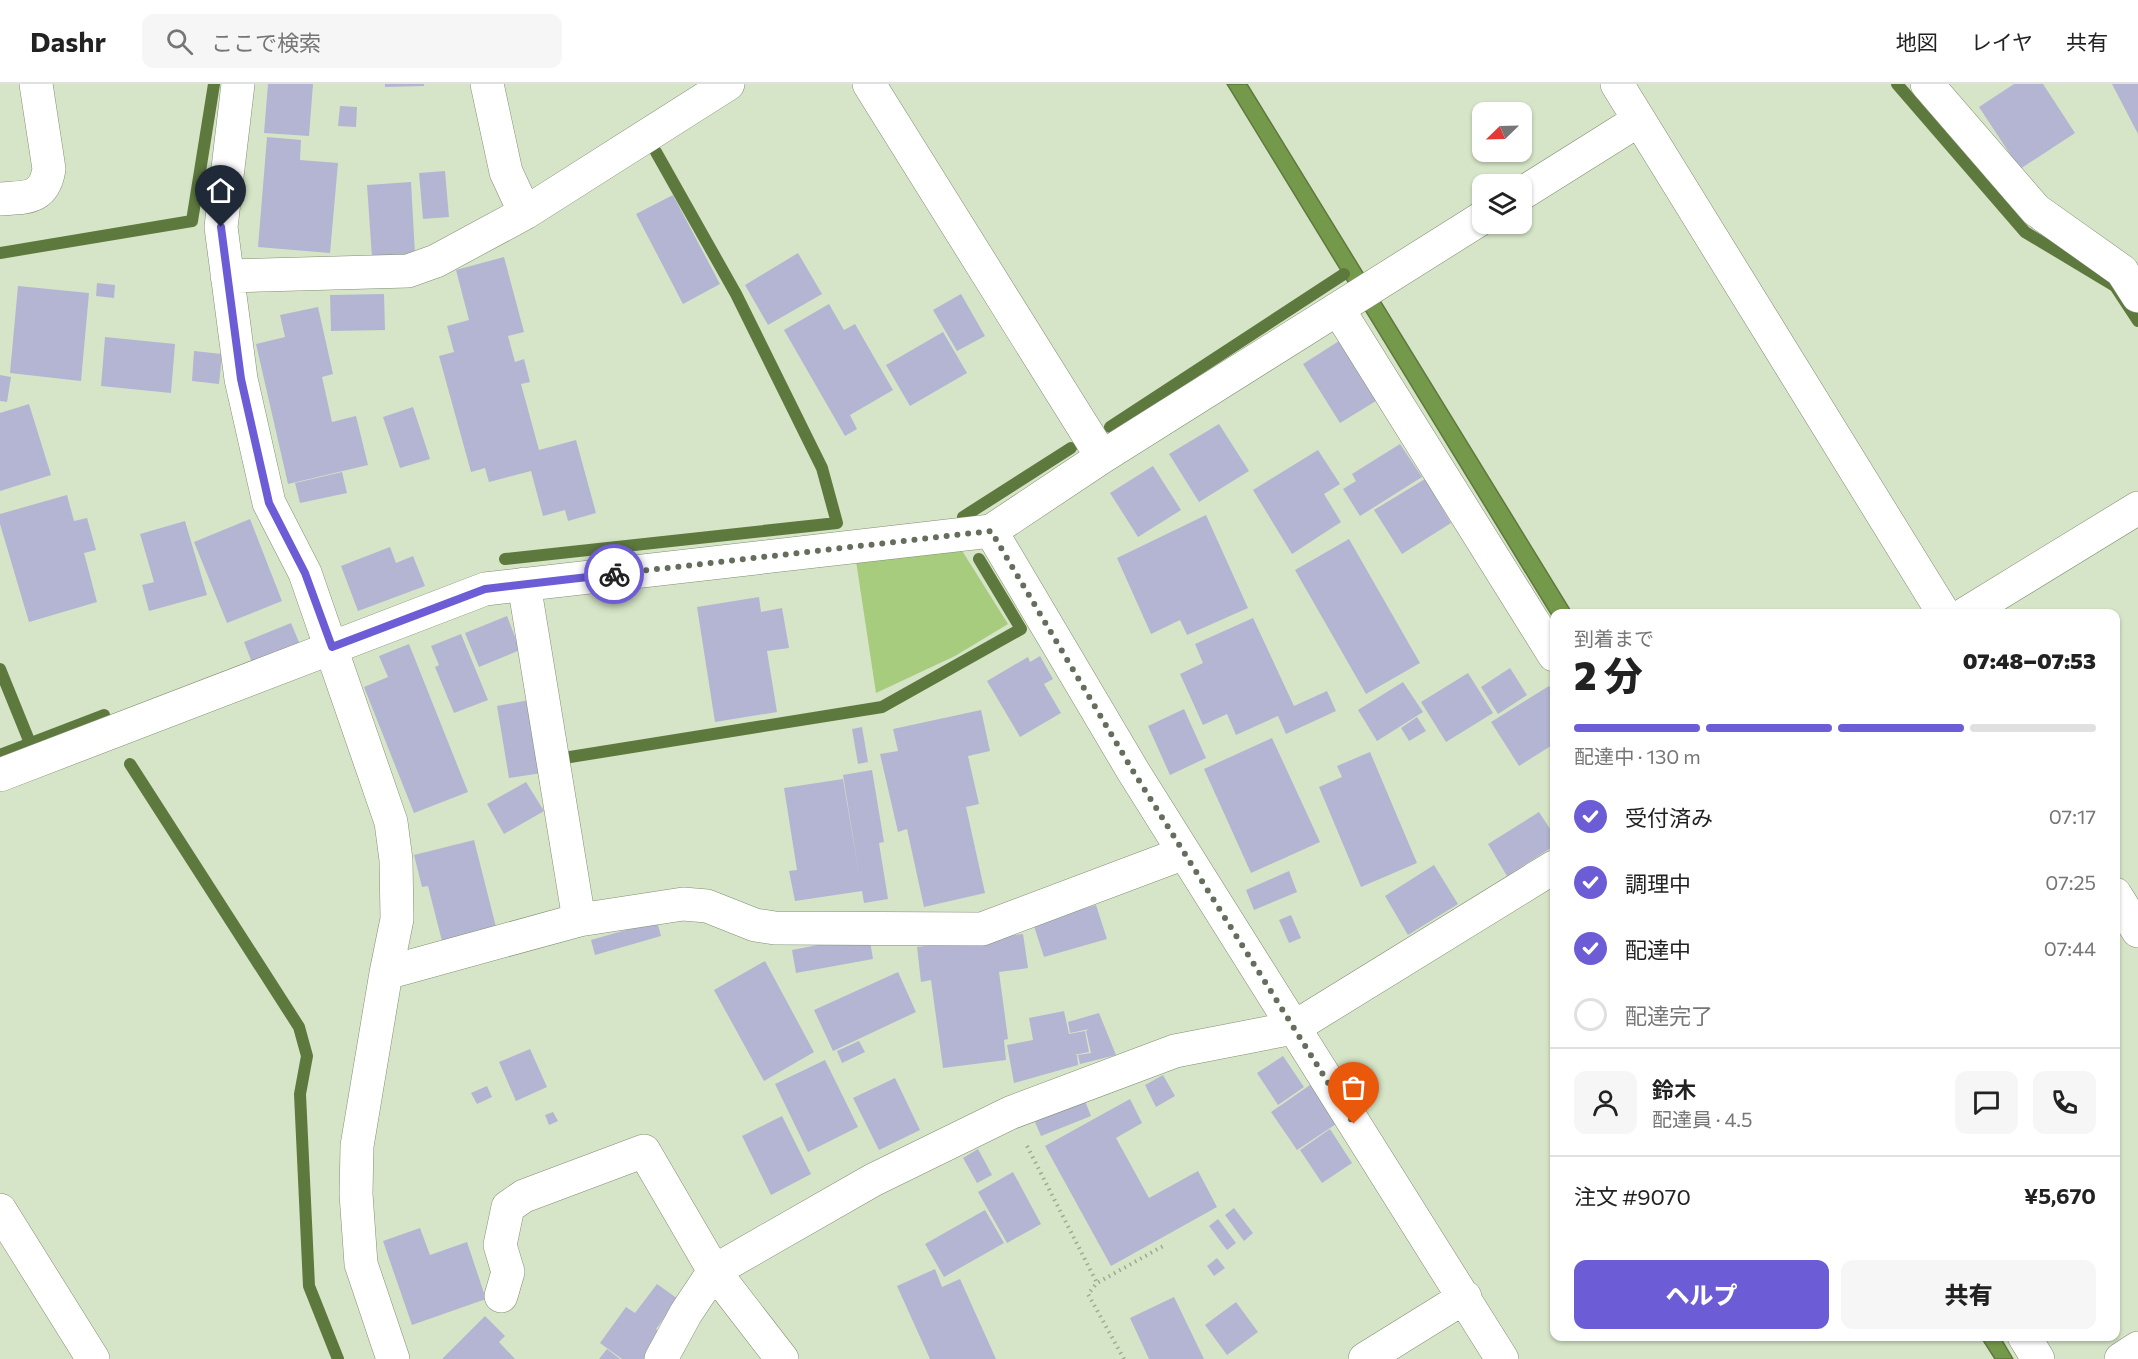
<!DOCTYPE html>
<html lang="ja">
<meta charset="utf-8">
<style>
body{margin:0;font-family:Commissioner,"Noto Sans JP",sans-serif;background:#f6f6f6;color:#222;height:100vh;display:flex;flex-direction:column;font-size:22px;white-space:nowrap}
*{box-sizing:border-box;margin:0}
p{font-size:20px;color:#767676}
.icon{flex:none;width:33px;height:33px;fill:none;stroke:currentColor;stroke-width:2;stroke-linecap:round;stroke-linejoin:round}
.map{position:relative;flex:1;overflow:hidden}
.details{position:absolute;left:1550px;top:525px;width:570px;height:732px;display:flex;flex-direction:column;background:#fff;border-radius:12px;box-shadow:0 2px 4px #0004}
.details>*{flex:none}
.needle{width:39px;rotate:247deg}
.tools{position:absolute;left:1472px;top:18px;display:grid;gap:12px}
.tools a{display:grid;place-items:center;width:60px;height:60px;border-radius:12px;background:#fff;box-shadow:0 2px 4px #0004;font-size:30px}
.pin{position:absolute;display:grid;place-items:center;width:51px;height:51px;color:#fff;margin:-62px -26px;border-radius:50% 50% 50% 0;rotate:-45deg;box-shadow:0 0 6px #0007}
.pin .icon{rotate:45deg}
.courier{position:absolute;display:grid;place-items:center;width:60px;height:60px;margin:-30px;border:4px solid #6c5cd6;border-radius:50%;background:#fff;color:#222;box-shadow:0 2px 8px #0007}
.head em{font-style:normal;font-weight:800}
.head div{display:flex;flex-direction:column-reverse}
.head{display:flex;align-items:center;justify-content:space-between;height:102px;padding:0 24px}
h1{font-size:39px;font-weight:800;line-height:45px}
.bar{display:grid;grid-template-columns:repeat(4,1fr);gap:9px 6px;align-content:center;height:72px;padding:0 24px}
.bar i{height:8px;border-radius:4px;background:#e0e0e0}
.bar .on{background:#6c5cd6}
.bar p{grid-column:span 4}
.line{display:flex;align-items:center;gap:15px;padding:0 24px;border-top:2px solid #e0e0e0}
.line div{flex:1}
.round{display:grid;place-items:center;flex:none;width:63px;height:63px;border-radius:12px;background:#f6f6f6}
ol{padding:0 24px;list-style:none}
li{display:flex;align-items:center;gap:18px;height:66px}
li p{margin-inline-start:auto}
li .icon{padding:6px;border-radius:50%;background:#6c5cd6;color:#fff;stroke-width:4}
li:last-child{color:#767676}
li i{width:33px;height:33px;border:3px solid #e0e0e0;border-radius:50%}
.primary-button{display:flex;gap:12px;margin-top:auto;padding:12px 24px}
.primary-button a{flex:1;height:69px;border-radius:12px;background:#6c5cd6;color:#fff;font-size:24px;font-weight:800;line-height:69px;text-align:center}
.primary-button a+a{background:#f6f6f6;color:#222}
header{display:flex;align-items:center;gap:36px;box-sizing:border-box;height:84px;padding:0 30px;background:#fff;border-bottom:2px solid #e0e0e0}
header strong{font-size:28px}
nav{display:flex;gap:33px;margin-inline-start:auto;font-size:21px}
.search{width:420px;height:54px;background:#f6f6f6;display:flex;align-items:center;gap:15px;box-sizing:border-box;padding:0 21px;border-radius:12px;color:#767676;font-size:22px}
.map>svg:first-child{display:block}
.green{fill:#a7cc7e}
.water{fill:#75994a;stroke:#5e793e;stroke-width:1.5}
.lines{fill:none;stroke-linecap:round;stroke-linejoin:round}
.stream{stroke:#5e793e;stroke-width:12}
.building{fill:#b4b5d3}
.minor-casing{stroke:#808e72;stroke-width:34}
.major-casing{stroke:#808e72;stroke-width:34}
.path{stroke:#9da991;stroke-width:4;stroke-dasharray:1.5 4.5;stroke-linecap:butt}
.minor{stroke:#fff;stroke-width:33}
.major{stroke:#fff;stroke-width:33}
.done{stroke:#656d5c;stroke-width:6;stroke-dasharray:0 10.8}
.route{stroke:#6c5cd6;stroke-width:8}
</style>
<header>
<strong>Dashr</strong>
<div class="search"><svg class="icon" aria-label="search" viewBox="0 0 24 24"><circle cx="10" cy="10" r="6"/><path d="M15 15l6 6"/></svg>ここで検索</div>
<nav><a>地図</a><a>レイヤ</a><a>共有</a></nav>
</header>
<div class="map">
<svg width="2138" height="1275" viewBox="0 0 2138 1275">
<rect width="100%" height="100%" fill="#d6e5c7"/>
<path class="green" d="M961,465L1008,540L955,572L876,609L856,477Z"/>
<path class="water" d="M1227,0H1247L1572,529L1554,530V535Z
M1981,1253H2000L2013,1275H1995Z"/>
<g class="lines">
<path class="stream" d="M1897,0L2025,148L2115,202L2138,237
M0,169L192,137L214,0
M1110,343L1344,190
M963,433L1071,364
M505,475L837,439L822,384L736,210L656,68
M0,585L30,659
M0,671L104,631
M570,673L882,623L1021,545L979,475
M130,680L299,943L307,972L300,1010L309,1202L338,1275"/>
</g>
<path class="building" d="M268,0H313L309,52L264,49Z
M385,0H424V2L385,3Z
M2014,0H2043L2075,49L2020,85L1979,23Z
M2112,0H2138V50Z
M340,22L357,23L356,43L338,42Z
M267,53L301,56L300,76L338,79L330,169L258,163Z
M445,87L449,133L423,135L419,89Z
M411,98L415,170L372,173L367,101Z
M673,111L720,200L683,220L636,130Z
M798,169L822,210L768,241L745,201Z
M504,173L524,248L508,252L515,278L524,275L530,298L521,300L539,366L576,356L596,429L568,437L565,426L543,432L531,387L489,398L485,384L471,388L439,272L454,268L447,242L469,236L456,186Z
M97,199L115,201L114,214L96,212Z
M18,202L89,209L81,297L10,289Z
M384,210L385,246L331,247L330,211Z
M961,210L985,252L957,267L933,226Z
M829,220L844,246L855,240L893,306L850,331L857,345L845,352L784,246Z
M318,223L333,290L322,293L332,338L356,332L368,381L288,400L256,260L285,253L280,231Z
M943,248L967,289L910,322L886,281Z
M105,253L175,260L171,309L101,302Z
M1339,257L1376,317L1340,339L1303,280Z
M194,267L222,270L219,300L192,297Z
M0,291L11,293L7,318L0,317Z
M29,320L51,391L0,407V329Z
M413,323L430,375L400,384L383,333Z
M1219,340L1249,387L1199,418L1169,370Z
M1400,360L1422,393L1360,432L1343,405L1356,397L1352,390Z
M1318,366L1340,400L1324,410L1341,438L1292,470L1253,406Z
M1153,382L1181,426L1138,453L1110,409Z
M342,388L347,409L300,419L295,399Z
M1425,395L1451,439L1402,470L1374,426Z
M67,411L74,437L87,434L96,466L84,469L97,518L29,538L0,440V430Z
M1206,431L1248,524L1187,551L1180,536L1151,550L1117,474Z
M250,435L282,517L227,539L194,458Z
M185,437L207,511L149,527L142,501L154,498L140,450Z
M1349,455L1420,579L1366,610L1295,486Z
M390,463L396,479L413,472L425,502L358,527L341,482Z
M759,513L761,528L782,524L789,564L767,567L777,628L715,638L697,523Z
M507,532L520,566L479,583L465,549Z
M1253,534L1294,622L1327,607L1336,627L1286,650L1278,632L1236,651L1227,630L1203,641L1180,590L1203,579L1195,560Z
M291,539L304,570L256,589L244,558Z
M461,550L488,616L454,629L435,583L439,581L431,562Z
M409,560L468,708L414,729L364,603L388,593L379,572Z
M1040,572L1053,595L1044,600L1061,629L1020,653L987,597L1028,573L1030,578Z
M1510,584L1527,611L1498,630L1481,603Z
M1468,589L1493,629L1446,658L1421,618Z
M1403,598L1423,628L1377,657L1358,626Z
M1549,602L1554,610V660L1519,682L1491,638Z
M529,616L542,689L509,694L497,622Z
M1184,625L1206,674L1170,691L1148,642Z
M981,626L990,667L968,672L979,720L966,723L985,809L924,823L907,745L898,748L880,670L898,667L893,645Z
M1417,633L1426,647L1409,657L1401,644Z
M862,643L868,678L858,680L852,645Z
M1272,654L1320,758L1251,789L1204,685Z
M1370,668L1417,779L1361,803L1319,703L1342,693L1337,682Z
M872,686L884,758L879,759L888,815L864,819L862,807L795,817L789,787L797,786L784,704L843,695L860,796L843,691Z
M526,698L544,727L504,750L487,720Z
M1539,728L1554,751V762L1507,792L1488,760Z
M474,756L497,847L443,861L428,802L422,803L414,771Z
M1434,781L1458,820L1408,851L1385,812Z
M1289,787L1297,808L1254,826L1246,806Z
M1096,821L1107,855L1044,873L1033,839Z
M1291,831L1301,854L1289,859L1279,836Z
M657,837L661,852L595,871L591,856Z
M1023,850L1028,884L999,888L1008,955L1004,956L1006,976L943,984L931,896L921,898L917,863Z
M869,851L873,875L796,889L792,866Z
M765,877L814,968L764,997L714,906Z
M898,888L916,928L833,967L814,926Z
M1064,927L1069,950L1085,947L1089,968L1074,971H1077L1078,981L1014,999L1007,961L1033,956L1029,934Z
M1099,929L1116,971L1080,980L1078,971L1091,969L1086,947L1089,945L1070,949L1068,938Z
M859,957L865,968L842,979L837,967Z
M530,965L547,1003L516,1017L499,978Z
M1283,972L1304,1003L1278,1021L1257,989Z
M825,976L858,1043L808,1068L775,1000Z
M1163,991L1175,1012L1156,1023L1145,1001Z
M895,994L920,1046L879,1066L853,1014Z
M1313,999L1339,1038L1297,1066L1271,1028Z
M487,1002L492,1013L477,1020L471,1009Z
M1130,1015L1142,1039L1116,1054L1149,1114L1198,1087L1217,1123L1111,1182L1045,1062Z
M1085,1017L1091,1032L1041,1052L1035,1038Z
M553,1028L558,1037L549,1041L545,1031Z
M782,1032L811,1090L771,1111L742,1052Z
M1330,1045L1352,1079L1322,1099L1300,1066Z
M978,1065L992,1091L977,1099L963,1074Z
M1013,1088L1041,1140L1007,1159L978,1108Z
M1234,1124L1253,1149L1244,1157L1225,1131Z
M985,1126L1004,1159L944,1193L925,1160Z
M1218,1135L1236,1159L1227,1166L1209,1142Z
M420,1144L430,1171L467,1158L486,1215L412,1241L383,1157Z
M1217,1174L1225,1184L1214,1192L1207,1182Z
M935,1185L942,1203L960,1195L996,1275H930L897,1202Z
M657,1200L678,1215L656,1245L662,1250L644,1275H622L600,1259L626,1223L635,1229Z
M1174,1213L1204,1275H1149L1130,1234Z
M1236,1218L1258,1248L1227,1271L1205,1241Z
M485,1232L505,1252L499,1258L515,1275H442Z
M607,1265L620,1275H599Z"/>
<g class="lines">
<g class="minor-casing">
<path id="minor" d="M238,0L221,143L241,295L269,419L305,489L391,738L396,776L397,835L386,889L357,1062L356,1110L361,1180L393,1275
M487,0L506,88L525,129
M869,0L1102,373
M1617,0L1944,530
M1927,0L2036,126L2122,187L2138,212
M1521,110L1639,36
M0,115C26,113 44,116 49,85L36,0
M227,192L408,187L436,177L525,129L728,0
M1338,225L1554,571
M991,447L1133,687L1502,1275
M524,500L579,836
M1965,530L2138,424
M0,691L485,505L991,447L1102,373L1482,134
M2115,810L2138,847
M386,889L579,836L683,820L707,822L755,841L775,844L982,845L1184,769
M0,1126L93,1275
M501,1212L508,1188L500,1161L508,1123L524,1112L644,1067L714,1187L686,1229L661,1275
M2024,1252L2038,1275
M782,1275L714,1187L873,1096L1010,1029L1175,967L1293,944L1554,783
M1365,1275L1465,1213"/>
</g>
<g class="major-casing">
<path id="major" d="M2121,1275L2138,1264"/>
</g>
<path class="path" d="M1027,1062L1097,1199
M1124,1275L1088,1210L1097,1199L1165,1161"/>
<use href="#minor" class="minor"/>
<use href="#major" class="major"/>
</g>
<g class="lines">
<path class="done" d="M614,490L991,447L1133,687L1354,1040"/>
<path class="route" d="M221,143L241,295L269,419L305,489L332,563L485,505L614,490"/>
</g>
</svg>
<div class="tools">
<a><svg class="needle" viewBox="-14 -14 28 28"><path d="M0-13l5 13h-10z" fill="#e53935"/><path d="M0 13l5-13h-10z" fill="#767676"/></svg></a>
<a><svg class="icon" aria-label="layers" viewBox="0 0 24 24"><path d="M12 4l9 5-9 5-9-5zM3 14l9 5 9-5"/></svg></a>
</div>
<div class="pin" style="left:1354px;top:1040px;background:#ea580c"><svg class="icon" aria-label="bag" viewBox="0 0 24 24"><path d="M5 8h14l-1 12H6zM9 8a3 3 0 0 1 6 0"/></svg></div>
<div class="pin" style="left:221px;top:143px;background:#1f2937"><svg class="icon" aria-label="home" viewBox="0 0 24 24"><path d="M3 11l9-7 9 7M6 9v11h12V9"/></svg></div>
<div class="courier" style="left:614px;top:490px"><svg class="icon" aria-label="bike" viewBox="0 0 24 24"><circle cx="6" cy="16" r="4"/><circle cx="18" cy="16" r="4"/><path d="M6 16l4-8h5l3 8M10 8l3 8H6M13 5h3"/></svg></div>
<section class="details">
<div class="head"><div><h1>2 分</h1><p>到着まで</p></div><em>07:48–07:53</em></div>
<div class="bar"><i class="on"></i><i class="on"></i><i class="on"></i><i></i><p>配達中 · 130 m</p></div>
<ol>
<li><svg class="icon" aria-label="check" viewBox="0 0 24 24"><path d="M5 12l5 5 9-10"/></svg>受付済み<p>07:17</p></li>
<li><svg class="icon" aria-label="check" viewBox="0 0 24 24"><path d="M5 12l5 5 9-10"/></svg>調理中<p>07:25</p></li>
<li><svg class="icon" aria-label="check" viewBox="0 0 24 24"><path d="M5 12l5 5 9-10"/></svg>配達中<p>07:44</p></li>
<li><i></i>配達完了</li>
</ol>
<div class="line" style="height:108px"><a class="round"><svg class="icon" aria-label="person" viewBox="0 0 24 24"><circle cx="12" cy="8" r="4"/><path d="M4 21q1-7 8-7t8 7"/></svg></a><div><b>鈴木</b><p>配達員 · 4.5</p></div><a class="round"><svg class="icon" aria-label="chat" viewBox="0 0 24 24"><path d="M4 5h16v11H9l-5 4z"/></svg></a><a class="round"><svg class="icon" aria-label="phone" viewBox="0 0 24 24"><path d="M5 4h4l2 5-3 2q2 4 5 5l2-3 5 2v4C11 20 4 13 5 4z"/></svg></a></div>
<div class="line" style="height:78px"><div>注文 #9070</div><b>¥5,670</b></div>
<div class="primary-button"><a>ヘルプ</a><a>共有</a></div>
</section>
</div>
